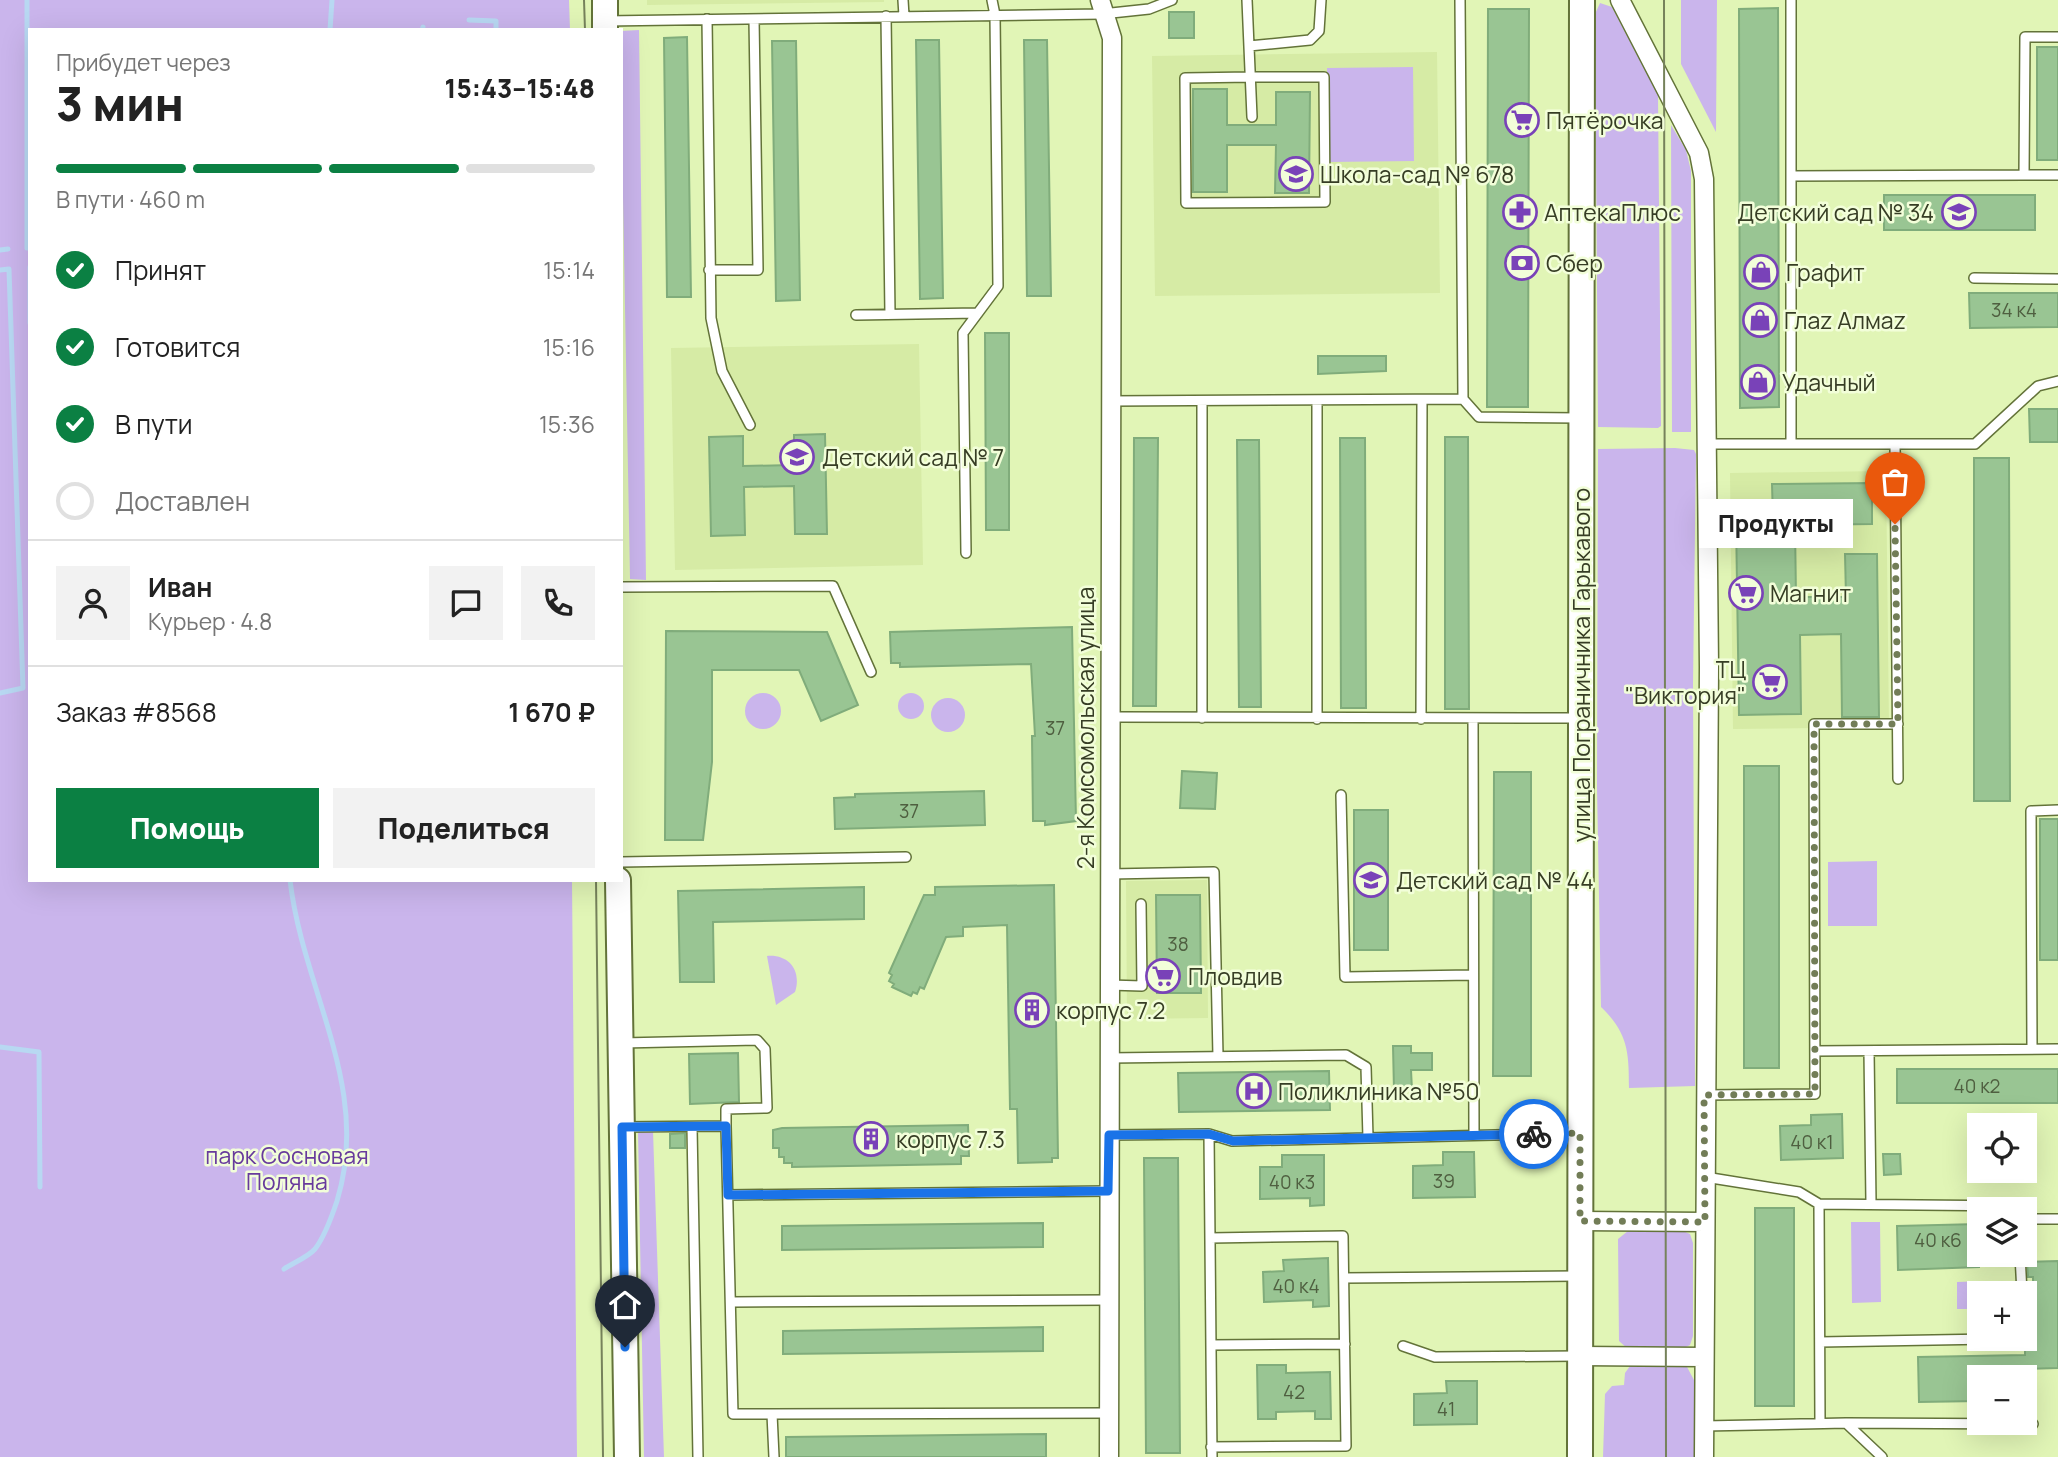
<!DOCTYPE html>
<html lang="ru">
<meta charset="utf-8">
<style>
body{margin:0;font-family:Manrope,sans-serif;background:#f2f2f2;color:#222;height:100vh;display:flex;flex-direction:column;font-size:26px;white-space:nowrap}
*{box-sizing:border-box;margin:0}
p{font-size:23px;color:#767676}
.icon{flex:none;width:38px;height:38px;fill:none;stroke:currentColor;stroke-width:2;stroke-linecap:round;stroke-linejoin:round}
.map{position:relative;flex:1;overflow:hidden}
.details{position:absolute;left:28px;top:28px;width:595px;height:854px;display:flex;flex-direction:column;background:#fff;border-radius:0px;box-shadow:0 7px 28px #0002}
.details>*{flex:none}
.buttons{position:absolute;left:1967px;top:1113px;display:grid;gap:14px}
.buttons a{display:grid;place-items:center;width:70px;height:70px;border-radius:0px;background:#fff;box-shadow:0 7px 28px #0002;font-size:35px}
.pin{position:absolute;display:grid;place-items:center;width:60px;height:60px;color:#fff;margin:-72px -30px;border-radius:50% 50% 50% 0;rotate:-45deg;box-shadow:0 0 7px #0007}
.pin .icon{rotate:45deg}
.courier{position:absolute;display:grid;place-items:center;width:70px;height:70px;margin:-35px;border:5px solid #1a73e8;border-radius:50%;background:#fff;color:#222;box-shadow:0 2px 9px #0007}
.bubble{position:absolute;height:49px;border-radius:0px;background:#fff;box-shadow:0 7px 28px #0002;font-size:23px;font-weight:800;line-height:49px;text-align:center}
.overview em{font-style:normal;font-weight:800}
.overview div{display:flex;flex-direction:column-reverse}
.overview{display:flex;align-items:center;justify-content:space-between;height:119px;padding:0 28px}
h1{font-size:46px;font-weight:800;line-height:52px}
.bar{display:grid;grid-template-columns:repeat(4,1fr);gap:10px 7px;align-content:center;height:84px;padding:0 28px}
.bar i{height:9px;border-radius:5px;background:#e0e0e0}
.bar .active{background:#0b8043}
.bar p{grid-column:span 4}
.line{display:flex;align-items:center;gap:18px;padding:0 28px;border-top:2px solid #e0e0e0}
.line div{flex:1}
.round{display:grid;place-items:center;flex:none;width:74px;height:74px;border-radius:0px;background:#f2f2f2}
ol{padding:0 28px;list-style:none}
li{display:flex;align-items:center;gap:21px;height:77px}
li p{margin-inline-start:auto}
li .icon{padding:7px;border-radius:50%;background:#0b8043;color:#fff;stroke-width:4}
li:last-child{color:#767676}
li i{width:38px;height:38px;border:4px solid #e0e0e0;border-radius:50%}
.primary-button{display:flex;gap:14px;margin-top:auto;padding:14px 28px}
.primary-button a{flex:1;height:80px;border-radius:0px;background:#0b8043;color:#fff;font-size:28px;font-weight:800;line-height:80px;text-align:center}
.primary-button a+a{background:#f2f2f2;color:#222}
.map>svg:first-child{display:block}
.built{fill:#d6eba5}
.green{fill:#cab5ec}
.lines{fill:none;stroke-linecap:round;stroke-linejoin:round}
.stream{stroke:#b8d8f2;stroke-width:5}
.building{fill:#99c593;stroke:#80ac7b;stroke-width:2}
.lane-casing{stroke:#637339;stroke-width:12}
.street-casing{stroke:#637339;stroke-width:21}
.secondary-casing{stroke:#637339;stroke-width:28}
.lane{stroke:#fff;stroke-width:9}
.street{stroke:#fff;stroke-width:18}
.secondary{stroke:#fff;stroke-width:24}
.tram{stroke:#76825b;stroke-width:2}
.done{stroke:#727d57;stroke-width:7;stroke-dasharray:0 12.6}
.route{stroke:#1a73e8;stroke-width:9}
.labels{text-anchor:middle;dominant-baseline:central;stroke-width:5;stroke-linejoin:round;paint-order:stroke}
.number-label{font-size:19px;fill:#4f5f40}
.poi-label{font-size:23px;fill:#363d24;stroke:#f2fed9;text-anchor:start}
.street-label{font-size:23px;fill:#363d24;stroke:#f2fed9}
.park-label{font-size:23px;fill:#673a9c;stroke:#f2fed9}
</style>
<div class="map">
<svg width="2058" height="1457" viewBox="0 0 2058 1457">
<rect width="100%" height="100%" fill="#e1f5b6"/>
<path class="built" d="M647,0H884V2L647,5Z
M1437,52L1440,293L1155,296L1152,56Z
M919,344L923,565L675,570L671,348Z
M1886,471L1889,727L1733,729L1730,473Z
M1207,880L1208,1018L1127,1019L1126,881Z"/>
<path class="green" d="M0,0H569L570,30H30V880H572L577,1457H0Z
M1681,0H1717L1716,132L1681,64Z
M1600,3L1612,7L1658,95L1661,426L1658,428L1598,427L1595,14Z
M639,30L646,580L630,579L621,88V31Z
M1413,67L1414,161L1328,162L1327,68Z
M1671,125L1686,150L1691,171V432H1672Z
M1675,448L1694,450L1696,454L1693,684L1695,1086L1629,1088C1629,1052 1628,1033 1601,1007L1597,787L1598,449Z
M745 711a18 18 0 1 1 36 0a18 18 0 1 1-36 0Z
M898 706a13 13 0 1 1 26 0a13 13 0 1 1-26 0Z
M931 715a17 17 0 1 1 34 0a17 17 0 1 1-34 0Z
M1877,861V926H1828V862Z
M767,956C789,954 802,971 795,992L776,1005Z
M638,1131H653L664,1457H644Z
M1851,1222H1880L1881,1302L1852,1303Z
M1628,1231H1683L1690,1234L1693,1243V1336L1690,1345L1682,1349H1628L1619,1341L1618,1239Z
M1988,1281V1293H1979V1309H1957V1282Z
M1630,1366L1687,1367L1694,1380V1457H1603L1605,1394L1612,1386L1624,1385L1625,1373Z"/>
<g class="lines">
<path class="stream" d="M27,0V248H30
M469,20L496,21V30
M330,30L332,0
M422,30L423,27
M0,250L8,249
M30,267V323
M0,270L9,269L23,688L0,693
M0,1047L39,1052L40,1187
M284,1269C293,1263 308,1257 315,1249C325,1236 332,1216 337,1201C372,1087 303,992 290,880"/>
</g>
<path class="building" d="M1778,8L1779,407L1740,408L1739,9Z
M1488,9H1529L1528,407H1487Z
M1169,12H1194V38H1169Z
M687,37L691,297H667L664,38Z
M916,40H939L943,298L920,299Z
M1024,40H1047L1051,296H1027Z
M772,41H796L800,300L776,301Z
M2037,47H2058V160H2037Z
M1193,89H1227V125H1276V92H1310L1309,193H1275L1276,145H1227V192H1193Z
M1884,195H2035V230H1884Z
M1969,293H2058V327L1970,328Z
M985,333H1009V530H986Z
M1318,356H1386V371L1318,374Z
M2029,409H2058V442H2030Z
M825,434L827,534H795L794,486L744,487L745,535L711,536L709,437L743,436V466L794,465V435Z
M1445,437H1468L1469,709H1445Z
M1134,438H1158L1156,706H1133Z
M1340,438H1365L1366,708H1341Z
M1237,440H1259L1261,707H1239Z
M1974,458H2009L2010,801H1974Z
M1872,483V524L1795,525L1796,597H1846L1845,554H1877L1879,717H1842L1841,634L1800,635L1801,714L1739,715L1736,519H1773L1772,484Z
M1072,627L1076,821L1045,825V821H1033L1032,736H1035L1031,664L900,667V663H891L890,632Z
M666,631L827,632L858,705L821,721L799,670H712V762L703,840H665Z
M1744,766H1779V1068H1744Z
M1182,771L1217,773L1215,809L1180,808Z
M1494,772H1531V1076H1493Z
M984,791L985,825L835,829L834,798L855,797V794Z
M1354,810H1388V950H1354Z
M2040,819H2058V960H2040Z
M1054,885L1058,1158H1052V1162L1018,1163L1017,1109H1010L1007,925L963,927V936L946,937L924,989L920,987L917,994L913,992L911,996L892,987L894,984L889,981L892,975L889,973L924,895H935V887Z
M864,887V919L713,922L714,982H680L678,891Z
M1156,895H1200L1201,993H1157Z
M1393,1046H1411V1053H1432V1070H1411L1412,1090H1394Z
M738,1053L739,1102L690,1104L689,1054Z
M1897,1069H2058V1103H1897Z
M1329,1071L1330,1110L1179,1112L1178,1073Z
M1842,1114L1843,1158L1781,1160L1780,1126L1811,1125V1115Z
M968,1125L969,1156H961V1164L792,1167V1163H784V1157H779V1148H773V1130L782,1128Z
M685,1133V1148H670V1134Z
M1443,1152H1474L1475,1197L1413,1198V1166L1443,1165Z
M1883,1154H1900L1901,1174L1884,1175Z
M1282,1155H1324V1205L1310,1206V1198L1260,1199V1167H1282Z
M1144,1158H1178L1180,1453H1146Z
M1755,1208H1794V1406H1755Z
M1043,1223V1247L782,1250V1226Z
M1979,1224V1267L1898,1270L1897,1226Z
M1328,1258L1329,1306L1313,1307V1300L1264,1302L1263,1272L1284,1271L1283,1260Z
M2058,1261V1368L2024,1369V1377H1979V1401L1919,1402L1918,1357L2025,1355V1336H2034L2033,1277H2028L2027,1262Z
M1043,1327V1351L783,1354V1331Z
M1257,1365H1286V1373L1330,1372L1331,1419H1315V1411L1276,1412V1419H1258Z
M1446,1381H1477V1424L1414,1425V1394L1447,1393Z
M1046,1434V1457H786V1437Z"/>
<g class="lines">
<g class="lane-casing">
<path id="lane" d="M903,0L904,16
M1247,0L1252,117
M1791,0V444
M886,16L890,314
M707,19L711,318L722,371L750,425
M605,21L1102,14L1149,9L1172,0
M1249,46L1310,40L1319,31L1321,0
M1251,77H1324L1325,202L1186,203L1185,78Z
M2024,175H2058
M1791,176L2024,175L2025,37H2058
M709,270H758L754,19
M1974,278L2058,279
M856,315L978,313
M1463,399L1479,417L1579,418
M1317,400V719
M1111,401L1463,399L1460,0
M1202,401V718
M1705,444H1975L2038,386L2058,381
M1895,444L1898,779
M966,553L963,333L998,286L995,15L992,0
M621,587L833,586L871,672
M1110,717L1579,718
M1421,719L1422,400
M1473,719L1474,1135
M1341,795L1345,977L1472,975
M621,862L906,857
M1110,874L1214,872L1218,1056
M1109,985L1142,986L1141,904
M622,1043L757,1040L765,1049L767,1108L726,1109V1126
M2032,1049L2031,811L2058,810
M1815,1051L2058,1049
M1869,1051L1871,1203
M1109,1058L1346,1055L1366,1067L1368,1138L1579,1133
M1705,1095L1815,1094L1814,724H1898
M623,1127L726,1126L733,1414H772L774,1457
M692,1127L698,1457
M1209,1134L1232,1141L1368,1138
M1109,1135L1209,1134L1212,1457
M1705,1177L1799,1192L1819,1204L1820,1422
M728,1195L1108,1191
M1819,1204L2019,1206V1209
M2025,1219H2058
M1210,1238L1343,1236L1346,1446L1211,1447
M2020,1255L2022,1293
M1344,1278L1577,1276
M732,1302L1109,1300
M1820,1342L1990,1339
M1211,1345L1345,1344
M1403,1346L1435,1357L1578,1356
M772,1414L1109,1413
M1846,1423L2033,1424
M1704,1426L1846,1423L1882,1457"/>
</g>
<g class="street-casing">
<path id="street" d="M1100,0L1112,38L1109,1457
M1620,0L1699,153L1704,179L1709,667L1704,1457
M1580,1221L1705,1222
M1580,1356L1703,1357"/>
</g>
<g class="secondary-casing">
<path id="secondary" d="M605,0V30
M618,880L627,1457
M1580,1457L1582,0"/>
</g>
<use href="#lane" class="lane"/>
<use href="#street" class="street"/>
<use href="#secondary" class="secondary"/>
<path class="tram" d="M584,0L585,30
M1664,0L1666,1457
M596,880L603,1457"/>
</g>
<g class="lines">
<path class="done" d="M1534,1134L1580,1133V1221L1705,1222L1704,1095L1815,1094L1814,724H1898L1895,524"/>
<path class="route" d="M625,1347L622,1127L726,1126L728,1195L1108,1191L1109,1135L1209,1134L1233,1141L1534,1134"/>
</g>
<defs>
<g id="supermarket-ring" transform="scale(1.75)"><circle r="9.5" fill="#f2fed9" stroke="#7942b8" stroke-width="1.5"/><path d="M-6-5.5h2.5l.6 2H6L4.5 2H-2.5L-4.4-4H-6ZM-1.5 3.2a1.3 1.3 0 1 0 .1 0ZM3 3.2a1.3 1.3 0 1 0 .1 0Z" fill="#7942b8"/></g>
<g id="school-ring" transform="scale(1.75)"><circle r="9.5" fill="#f2fed9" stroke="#7942b8" stroke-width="1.5"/><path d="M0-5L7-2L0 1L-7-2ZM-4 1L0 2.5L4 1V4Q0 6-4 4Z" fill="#7942b8"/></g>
<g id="pharmacy-ring" transform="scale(1.75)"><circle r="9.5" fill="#f2fed9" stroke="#7942b8" stroke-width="1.5"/><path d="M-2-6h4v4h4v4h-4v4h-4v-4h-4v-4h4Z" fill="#7942b8"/></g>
<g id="bank-ring" transform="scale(1.75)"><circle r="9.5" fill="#f2fed9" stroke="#7942b8" stroke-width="1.5"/><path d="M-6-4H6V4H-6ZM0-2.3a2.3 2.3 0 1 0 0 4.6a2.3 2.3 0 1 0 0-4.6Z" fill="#7942b8"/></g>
<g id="shop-ring" transform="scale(1.75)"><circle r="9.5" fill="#f2fed9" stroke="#7942b8" stroke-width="1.5"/><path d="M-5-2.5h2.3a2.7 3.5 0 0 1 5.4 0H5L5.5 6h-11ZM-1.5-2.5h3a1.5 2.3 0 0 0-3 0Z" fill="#7942b8"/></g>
<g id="building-ring" transform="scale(1.75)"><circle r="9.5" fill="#f2fed9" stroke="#7942b8" stroke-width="1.5"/><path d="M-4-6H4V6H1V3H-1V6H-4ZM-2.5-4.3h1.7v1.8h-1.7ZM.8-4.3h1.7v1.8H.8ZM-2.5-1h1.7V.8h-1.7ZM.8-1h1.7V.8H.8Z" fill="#7942b8"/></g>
<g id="hospital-ring" transform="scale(1.75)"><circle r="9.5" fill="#f2fed9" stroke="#7942b8" stroke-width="1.5"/><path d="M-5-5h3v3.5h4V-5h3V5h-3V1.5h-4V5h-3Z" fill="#7942b8"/></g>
</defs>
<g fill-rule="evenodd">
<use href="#supermarket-ring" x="1522" y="120"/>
<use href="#school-ring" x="1296" y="174"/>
<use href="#pharmacy-ring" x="1520" y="212"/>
<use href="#school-ring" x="1959" y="212"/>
<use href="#bank-ring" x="1522" y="263"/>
<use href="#shop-ring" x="1761" y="272"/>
<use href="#shop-ring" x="1760" y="320"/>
<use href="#shop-ring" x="1758" y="382"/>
<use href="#school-ring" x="797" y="457"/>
<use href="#supermarket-ring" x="1746" y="593"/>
<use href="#supermarket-ring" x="1770" y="682"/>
<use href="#school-ring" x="1371" y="880"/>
<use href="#supermarket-ring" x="1163" y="976"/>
<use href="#building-ring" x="1032" y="1010"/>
<use href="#hospital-ring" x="1254" y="1091"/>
<use href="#building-ring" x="871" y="1139"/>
</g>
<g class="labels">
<g class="number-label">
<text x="2014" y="310">34 к4</text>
<text x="1055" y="728">37</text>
<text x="909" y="811">37</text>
<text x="1178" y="944">38</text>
<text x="1977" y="1086">40 к2</text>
<text x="1812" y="1142">40 к1</text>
<text x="1444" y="1181">39</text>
<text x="1292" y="1182">40 к3</text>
<text x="1938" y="1240">40 к6</text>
<text x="1296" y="1286">40 к4</text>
<text x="1294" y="1392">42</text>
<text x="1446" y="1409">41</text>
</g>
<g class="poi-label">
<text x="1546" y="120">Пятёрочка</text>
<text x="1320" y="174">Школа-сад № 678</text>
<text x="1544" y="212">АптекаПлюс</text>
<text x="1934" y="212" text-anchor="end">Детский сад № 34</text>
<text x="1546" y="263">Сбер</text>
<text x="1786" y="272">Графит</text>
<text x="1784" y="320">Глаz Алмаz</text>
<text x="1782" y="382">Удачный</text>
<text x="822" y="457">Детский сад № 7</text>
<text x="1770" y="593">Магнит</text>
<text x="1746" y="669" text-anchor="end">ТЦ<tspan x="1746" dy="26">"Виктория"</tspan></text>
<text x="1396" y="880">Детский сад № 44</text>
<text x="1188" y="976">Пловдив</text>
<text x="1056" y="1010">корпус 7.2</text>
<text x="1278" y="1091">Поликлиника №50</text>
<text x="896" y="1139">корпус 7.3</text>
</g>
<g class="street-label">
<text transform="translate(1581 665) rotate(-90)">улица Пограничника Гарькавого</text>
<text transform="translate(1085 728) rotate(-90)">2-я Комсомольская улица</text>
</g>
<g class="park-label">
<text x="287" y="1155">парк Сосновая<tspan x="287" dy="26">Поляна</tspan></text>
</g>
</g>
</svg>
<div class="buttons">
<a><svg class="icon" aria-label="locate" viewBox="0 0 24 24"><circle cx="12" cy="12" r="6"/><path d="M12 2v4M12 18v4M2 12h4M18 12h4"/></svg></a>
<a><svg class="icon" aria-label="layers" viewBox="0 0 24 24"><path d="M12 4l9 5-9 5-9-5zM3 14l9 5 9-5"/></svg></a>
<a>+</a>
<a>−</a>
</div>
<div class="pin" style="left:1895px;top:524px;background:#ea580c"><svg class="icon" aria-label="bag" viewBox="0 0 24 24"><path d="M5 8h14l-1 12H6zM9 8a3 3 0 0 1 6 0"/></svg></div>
<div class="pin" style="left:625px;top:1347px;background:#1f2937"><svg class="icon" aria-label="home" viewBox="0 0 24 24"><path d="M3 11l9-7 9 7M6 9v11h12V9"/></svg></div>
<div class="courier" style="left:1534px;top:1134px"><svg class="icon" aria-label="bike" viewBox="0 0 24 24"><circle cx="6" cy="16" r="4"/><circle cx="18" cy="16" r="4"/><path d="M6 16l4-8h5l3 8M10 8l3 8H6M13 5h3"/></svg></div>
<div class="bubble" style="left:1699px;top:499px;width:154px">Продукты</div>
<section class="details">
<div class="overview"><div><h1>3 мин</h1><p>Прибудет через</p></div><em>15:43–15:48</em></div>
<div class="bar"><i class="active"></i><i class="active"></i><i class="active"></i><i></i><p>В пути · 460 m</p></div>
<ol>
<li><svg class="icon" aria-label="check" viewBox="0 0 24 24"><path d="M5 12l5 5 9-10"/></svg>Принят<p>15:14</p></li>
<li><svg class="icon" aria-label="check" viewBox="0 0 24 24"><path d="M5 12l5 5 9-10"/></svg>Готовится<p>15:16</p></li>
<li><svg class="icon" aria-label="check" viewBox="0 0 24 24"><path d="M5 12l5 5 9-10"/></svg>В пути<p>15:36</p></li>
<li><i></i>Доставлен</li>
</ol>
<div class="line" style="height:126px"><a class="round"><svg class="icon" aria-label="person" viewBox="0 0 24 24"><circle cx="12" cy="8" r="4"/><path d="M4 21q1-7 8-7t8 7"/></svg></a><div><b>Иван</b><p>Курьер · 4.8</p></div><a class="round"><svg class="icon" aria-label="chat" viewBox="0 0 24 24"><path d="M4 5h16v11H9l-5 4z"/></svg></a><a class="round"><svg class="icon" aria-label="phone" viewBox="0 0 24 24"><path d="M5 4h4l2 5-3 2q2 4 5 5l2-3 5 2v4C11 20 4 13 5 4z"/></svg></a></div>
<div class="line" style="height:91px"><div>Заказ #8568</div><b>1 670 ₽</b></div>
<div class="primary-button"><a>Помощь</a><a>Поделиться</a></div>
</section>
</div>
